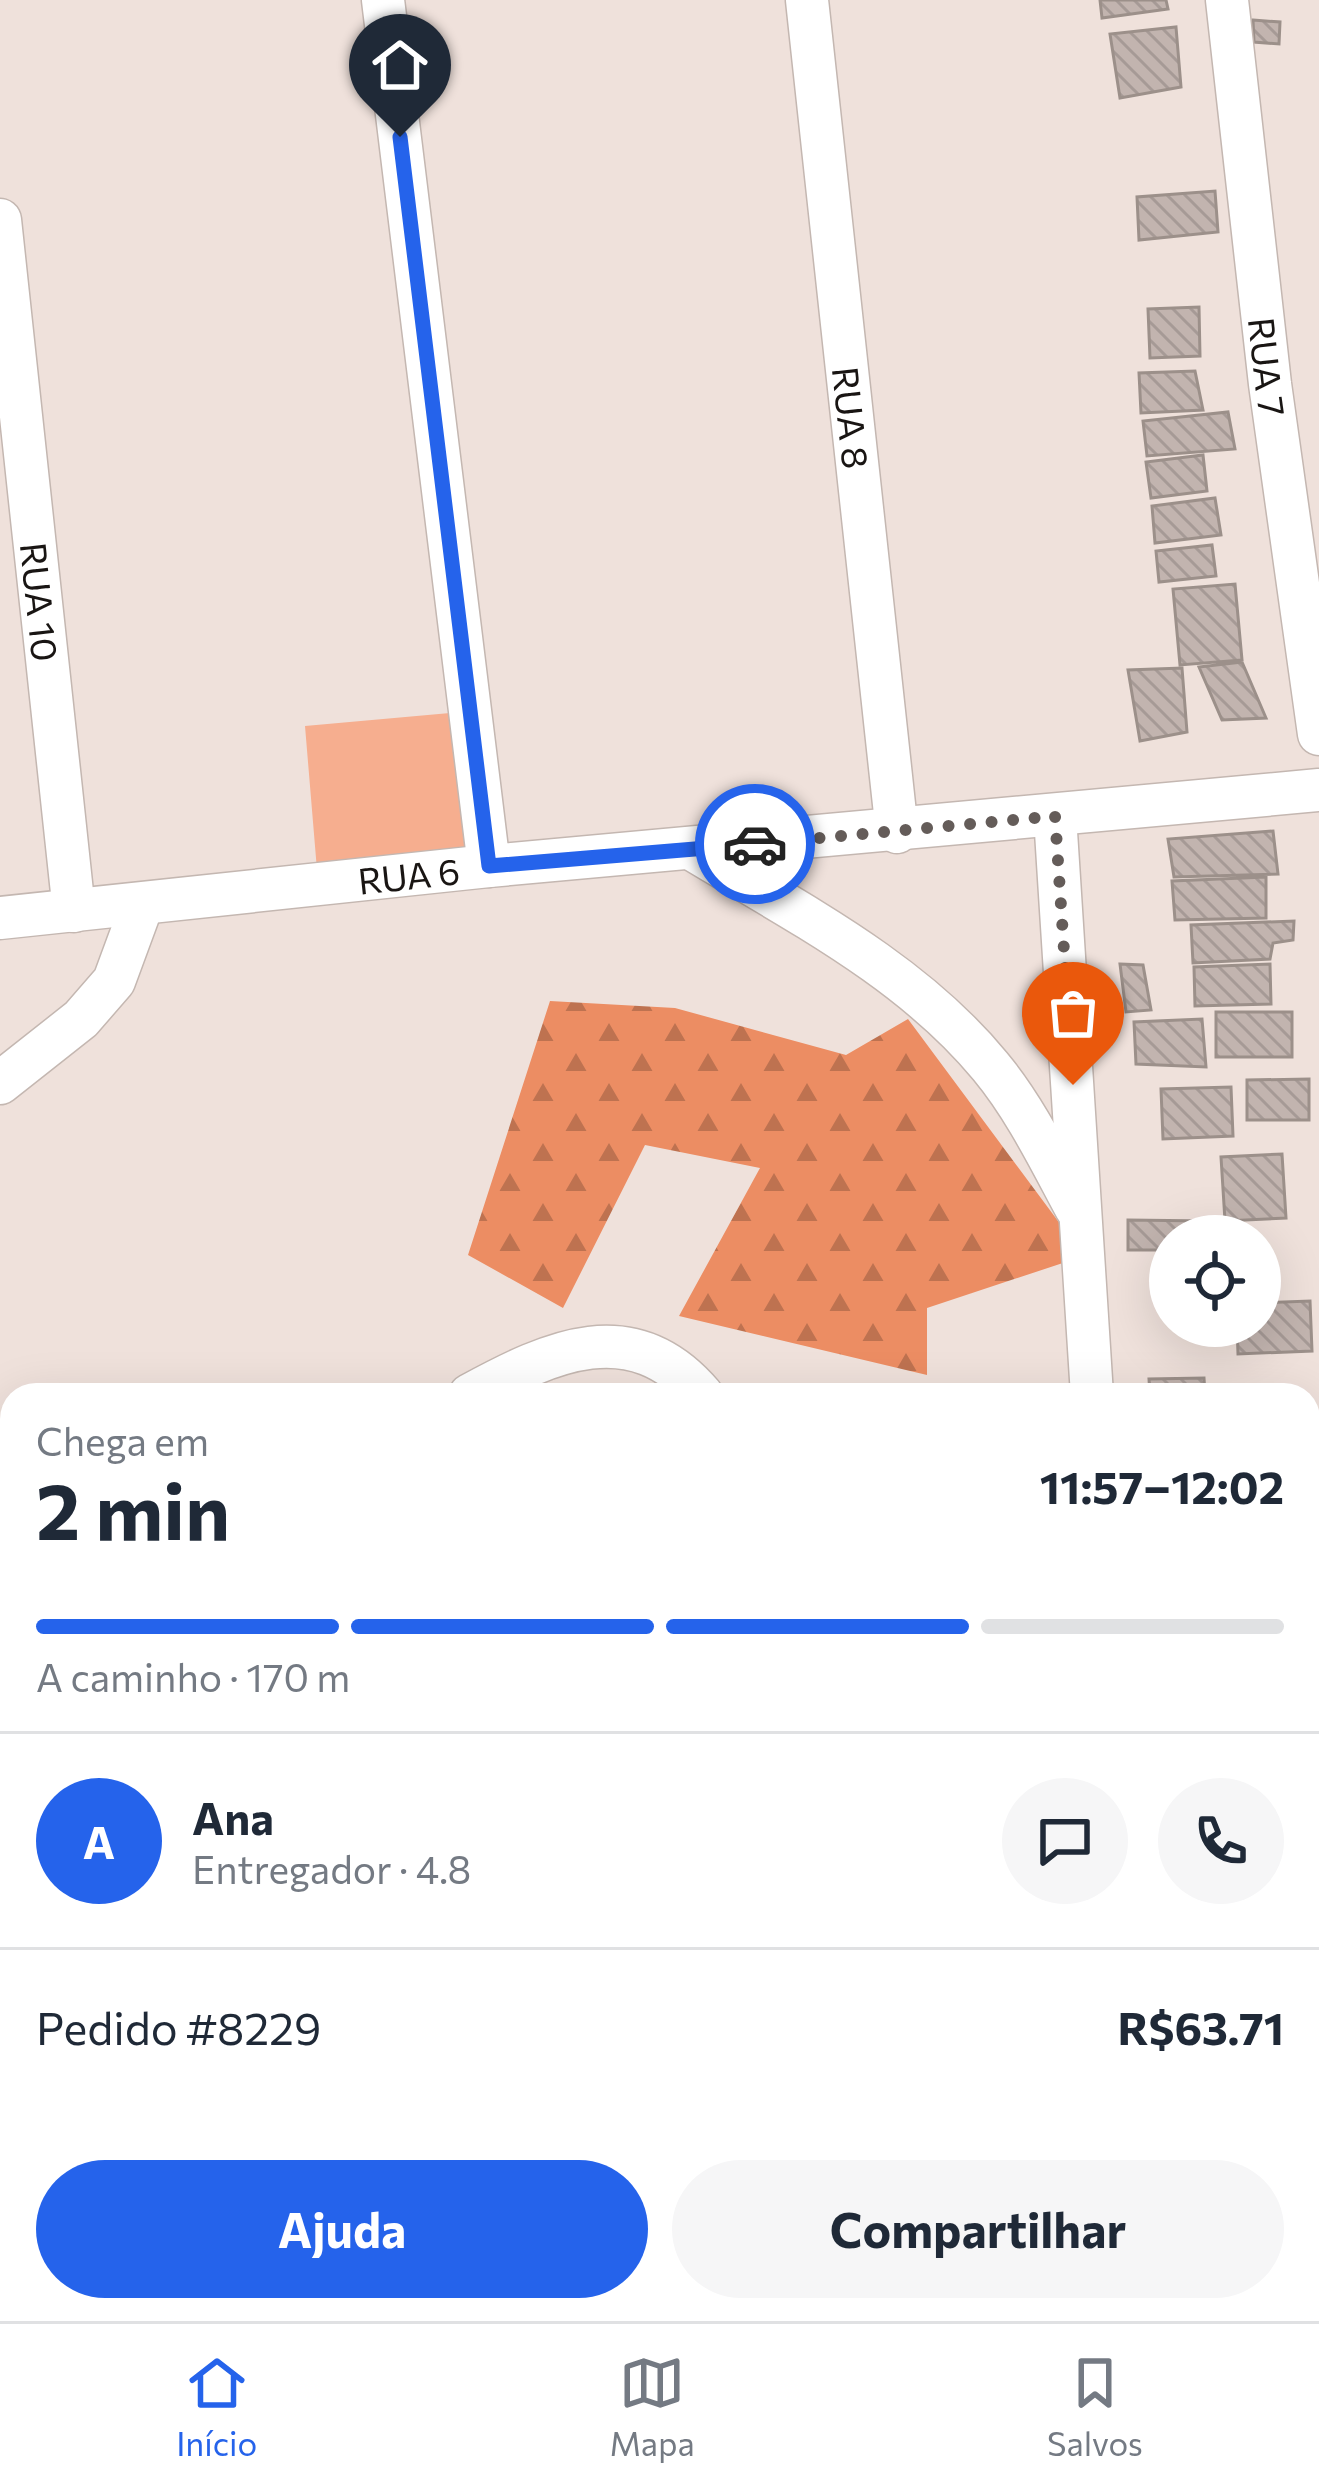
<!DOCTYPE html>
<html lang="pt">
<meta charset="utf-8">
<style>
body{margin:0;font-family:Commissioner,sans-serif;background:#f6f6f7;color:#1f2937;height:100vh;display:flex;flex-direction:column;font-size:45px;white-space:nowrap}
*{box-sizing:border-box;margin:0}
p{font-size:39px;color:#747a83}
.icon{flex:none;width:66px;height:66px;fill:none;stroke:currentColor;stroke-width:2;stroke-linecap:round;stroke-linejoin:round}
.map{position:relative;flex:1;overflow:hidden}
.sheet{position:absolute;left:0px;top:1383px;width:1320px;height:939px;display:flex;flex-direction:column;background:#fff;border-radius:36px 36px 0 0;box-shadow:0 12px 48px #0002}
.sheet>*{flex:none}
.tools{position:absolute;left:1149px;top:1215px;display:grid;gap:24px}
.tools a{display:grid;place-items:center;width:132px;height:132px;border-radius:50%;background:#fff;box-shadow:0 12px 48px #0002;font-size:60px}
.pin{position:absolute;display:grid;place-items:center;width:102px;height:102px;color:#fff;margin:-123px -51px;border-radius:50% 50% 50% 0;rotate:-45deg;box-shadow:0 0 12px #0007}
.pin .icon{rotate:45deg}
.courier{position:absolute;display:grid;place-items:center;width:120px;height:120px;margin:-60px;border:9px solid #2563eb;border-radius:50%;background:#fff;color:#222;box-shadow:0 3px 15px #0007}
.summary em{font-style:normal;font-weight:700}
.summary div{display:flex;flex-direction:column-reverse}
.summary{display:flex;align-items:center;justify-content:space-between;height:204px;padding:0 36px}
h1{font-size:78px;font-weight:700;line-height:90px}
.bar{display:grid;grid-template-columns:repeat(4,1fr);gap:18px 12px;align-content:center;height:144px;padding:0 36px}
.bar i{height:15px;border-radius:9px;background:#e0e1e3}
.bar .active{background:#2563eb}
.bar p{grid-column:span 4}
.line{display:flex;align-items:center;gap:30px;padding:0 36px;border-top:3px solid #e0e1e3}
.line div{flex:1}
.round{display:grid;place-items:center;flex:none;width:126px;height:126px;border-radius:63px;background:#f6f6f7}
.action{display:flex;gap:24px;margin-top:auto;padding:24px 36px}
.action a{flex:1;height:138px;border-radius:72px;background:#2563eb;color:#fff;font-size:48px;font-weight:700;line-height:138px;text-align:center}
.action a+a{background:#f6f6f7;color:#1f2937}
.dock{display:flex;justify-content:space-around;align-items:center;height:168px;border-top:3px solid #e0e1e3;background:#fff;font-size:33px;color:#747a83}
.dock a{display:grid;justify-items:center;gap:6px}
.dock .active{color:#2563eb}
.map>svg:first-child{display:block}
.green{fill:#f6ae8f}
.forest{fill:url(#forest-firs)}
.building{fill:url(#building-back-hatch);stroke:#9c908a;stroke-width:3}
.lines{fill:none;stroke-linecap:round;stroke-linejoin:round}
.street-casing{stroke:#c4b7b1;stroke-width:45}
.secondary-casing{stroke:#c4b7b1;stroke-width:63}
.street{stroke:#fff;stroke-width:42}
.secondary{stroke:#fff;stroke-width:60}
.done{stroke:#645c59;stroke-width:12;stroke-dasharray:0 21.6}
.route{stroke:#2563eb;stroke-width:15}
.labels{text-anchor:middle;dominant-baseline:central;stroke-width:12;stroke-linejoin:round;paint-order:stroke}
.street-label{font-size:36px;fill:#191513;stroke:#efe1db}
</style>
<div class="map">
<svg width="1319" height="2321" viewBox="0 0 1319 2321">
<defs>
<pattern id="forest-firs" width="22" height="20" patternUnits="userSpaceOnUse" patternTransform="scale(3)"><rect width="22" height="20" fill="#ec8d63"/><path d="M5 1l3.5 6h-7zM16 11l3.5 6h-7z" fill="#be7250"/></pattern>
<pattern id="building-back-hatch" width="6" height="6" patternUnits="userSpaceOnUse" patternTransform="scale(3)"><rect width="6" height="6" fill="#c2b4af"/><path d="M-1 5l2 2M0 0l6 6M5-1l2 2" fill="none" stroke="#a69a96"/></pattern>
</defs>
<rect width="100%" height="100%" fill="#efe1db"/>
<path class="green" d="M450,713L469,848L317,870L305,726Z
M908,2310H1110L1111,2321H909Z"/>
<path class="forest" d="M550,1001L675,1008L846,1055L908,1019L1084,1256L927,1308V1375L679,1316L760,1168L645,1145L563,1308L468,1255Z"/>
<path class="building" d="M1100,0H1166L1168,9L1102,18Z
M1253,20L1280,22L1279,44L1254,42Z
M1176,27L1181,87L1120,98L1110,34Z
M1215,191L1218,232L1139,240L1137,197Z
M1199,307L1200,356L1150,358L1148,309Z
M1195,371L1203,410L1141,413L1139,373Z
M1228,412L1235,449L1147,456L1143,421Z
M1203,455L1207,491L1151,498L1146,462Z
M1215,498L1221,535L1155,543L1152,506Z
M1212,545L1216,576L1159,582L1156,551Z
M1235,584L1242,660L1180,665L1173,589Z
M1242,662L1266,718L1222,720L1199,667Z
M1182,668L1187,732L1140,741L1128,670Z
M1273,831L1278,874L1174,877L1168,839Z
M1266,877V918L1175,920L1172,881Z
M1294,921L1293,940L1273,943L1270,959L1193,963L1191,925Z
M1120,964L1143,965L1151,1010L1126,1012Z
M1270,964L1271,1004L1195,1006L1194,967Z
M1216,1012H1292V1057H1216Z
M1202,1019L1206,1067L1136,1064L1134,1022Z
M1309,1079V1120H1247V1080Z
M1231,1087L1233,1136L1163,1139L1161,1089Z
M1282,1154L1286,1218L1225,1221L1221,1157Z
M1128,1220L1206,1221V1236H1170V1250H1128Z
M1310,1301L1312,1351L1238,1354L1237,1326H1260V1303Z
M1204,1378L1205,1395H1150L1149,1379Z
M1319,1511V1553L1308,1554V1512Z
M431,2310H490L483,2321H448Z
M771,2310H827V2321H771Z"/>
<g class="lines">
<g class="street-casing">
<g id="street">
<path d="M383,0L489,866"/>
<path id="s1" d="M807,0L897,832"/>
<path id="s2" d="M1227,0L1270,384L1319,734"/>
<path id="s3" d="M0,220L74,911"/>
<path d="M1055,816L1092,1395"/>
<path d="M692,849C796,912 911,970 990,1066C1025,1108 1050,1160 1076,1208"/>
<path id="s4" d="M0,918L489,866L1319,790"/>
<path d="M0,1083L81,1019L114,981L142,905"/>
<path d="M470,1395C551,1351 632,1313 702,1395"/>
<path d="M0,1728L12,1719"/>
<path d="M0,1816L12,1815"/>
<path d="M1141,2310L1142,2321"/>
<path d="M743,2321V2310"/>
</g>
</g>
<g class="secondary-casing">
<path id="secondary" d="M304,2310L336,2321
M0,2311L12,2310"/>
</g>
<use href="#street" class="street"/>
<use href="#secondary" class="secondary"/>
</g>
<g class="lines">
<path class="done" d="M755,844L1055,816L1073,1085"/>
<path class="route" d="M400,137L489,866L755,844"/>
</g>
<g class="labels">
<g class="street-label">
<text stroke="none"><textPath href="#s2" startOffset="369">RUA 7</textPath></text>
<text stroke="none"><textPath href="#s1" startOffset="420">RUA 8</textPath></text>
<text stroke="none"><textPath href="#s3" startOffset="384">RUA 10</textPath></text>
<text stroke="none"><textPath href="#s4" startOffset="411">RUA 6</textPath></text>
</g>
</g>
</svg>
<div class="tools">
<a><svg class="icon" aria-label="locate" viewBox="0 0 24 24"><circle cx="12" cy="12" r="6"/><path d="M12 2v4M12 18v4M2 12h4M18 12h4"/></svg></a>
</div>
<div class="pin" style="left:1073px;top:1085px;background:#ea580c"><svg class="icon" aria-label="bag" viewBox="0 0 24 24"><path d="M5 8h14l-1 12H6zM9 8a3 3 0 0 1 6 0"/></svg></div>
<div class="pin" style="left:400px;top:137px;background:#1f2937"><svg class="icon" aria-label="home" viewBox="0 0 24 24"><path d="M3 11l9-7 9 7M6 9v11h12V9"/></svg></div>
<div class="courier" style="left:755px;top:844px"><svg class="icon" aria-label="car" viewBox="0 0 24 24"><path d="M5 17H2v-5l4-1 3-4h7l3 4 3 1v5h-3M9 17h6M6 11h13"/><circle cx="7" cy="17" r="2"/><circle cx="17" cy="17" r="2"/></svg></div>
<section class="sheet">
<div class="summary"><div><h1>2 min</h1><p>Chega em</p></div><em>11:57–12:02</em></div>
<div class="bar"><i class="active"></i><i class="active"></i><i class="active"></i><i></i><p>A caminho · 170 m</p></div>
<div class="line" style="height:216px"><b class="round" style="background:#2563eb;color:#fff">A</b><div><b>Ana</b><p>Entregador · 4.8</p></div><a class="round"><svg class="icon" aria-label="chat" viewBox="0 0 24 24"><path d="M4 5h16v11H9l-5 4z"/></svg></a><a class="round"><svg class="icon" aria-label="phone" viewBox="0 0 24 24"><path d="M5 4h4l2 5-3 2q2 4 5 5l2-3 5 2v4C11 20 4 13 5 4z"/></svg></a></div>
<div class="line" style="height:156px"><div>Pedido #8229</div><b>R$63.71</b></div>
<div class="action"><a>Ajuda</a><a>Compartilhar</a></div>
</section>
</div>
<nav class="dock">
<a class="active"><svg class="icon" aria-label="home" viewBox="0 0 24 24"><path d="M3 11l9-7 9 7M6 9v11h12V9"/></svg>Início</a>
<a><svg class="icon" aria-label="map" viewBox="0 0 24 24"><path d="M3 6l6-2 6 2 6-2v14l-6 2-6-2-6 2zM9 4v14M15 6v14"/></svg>Mapa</a>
<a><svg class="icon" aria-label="saved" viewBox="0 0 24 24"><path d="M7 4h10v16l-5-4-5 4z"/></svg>Salvos</a>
</nav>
